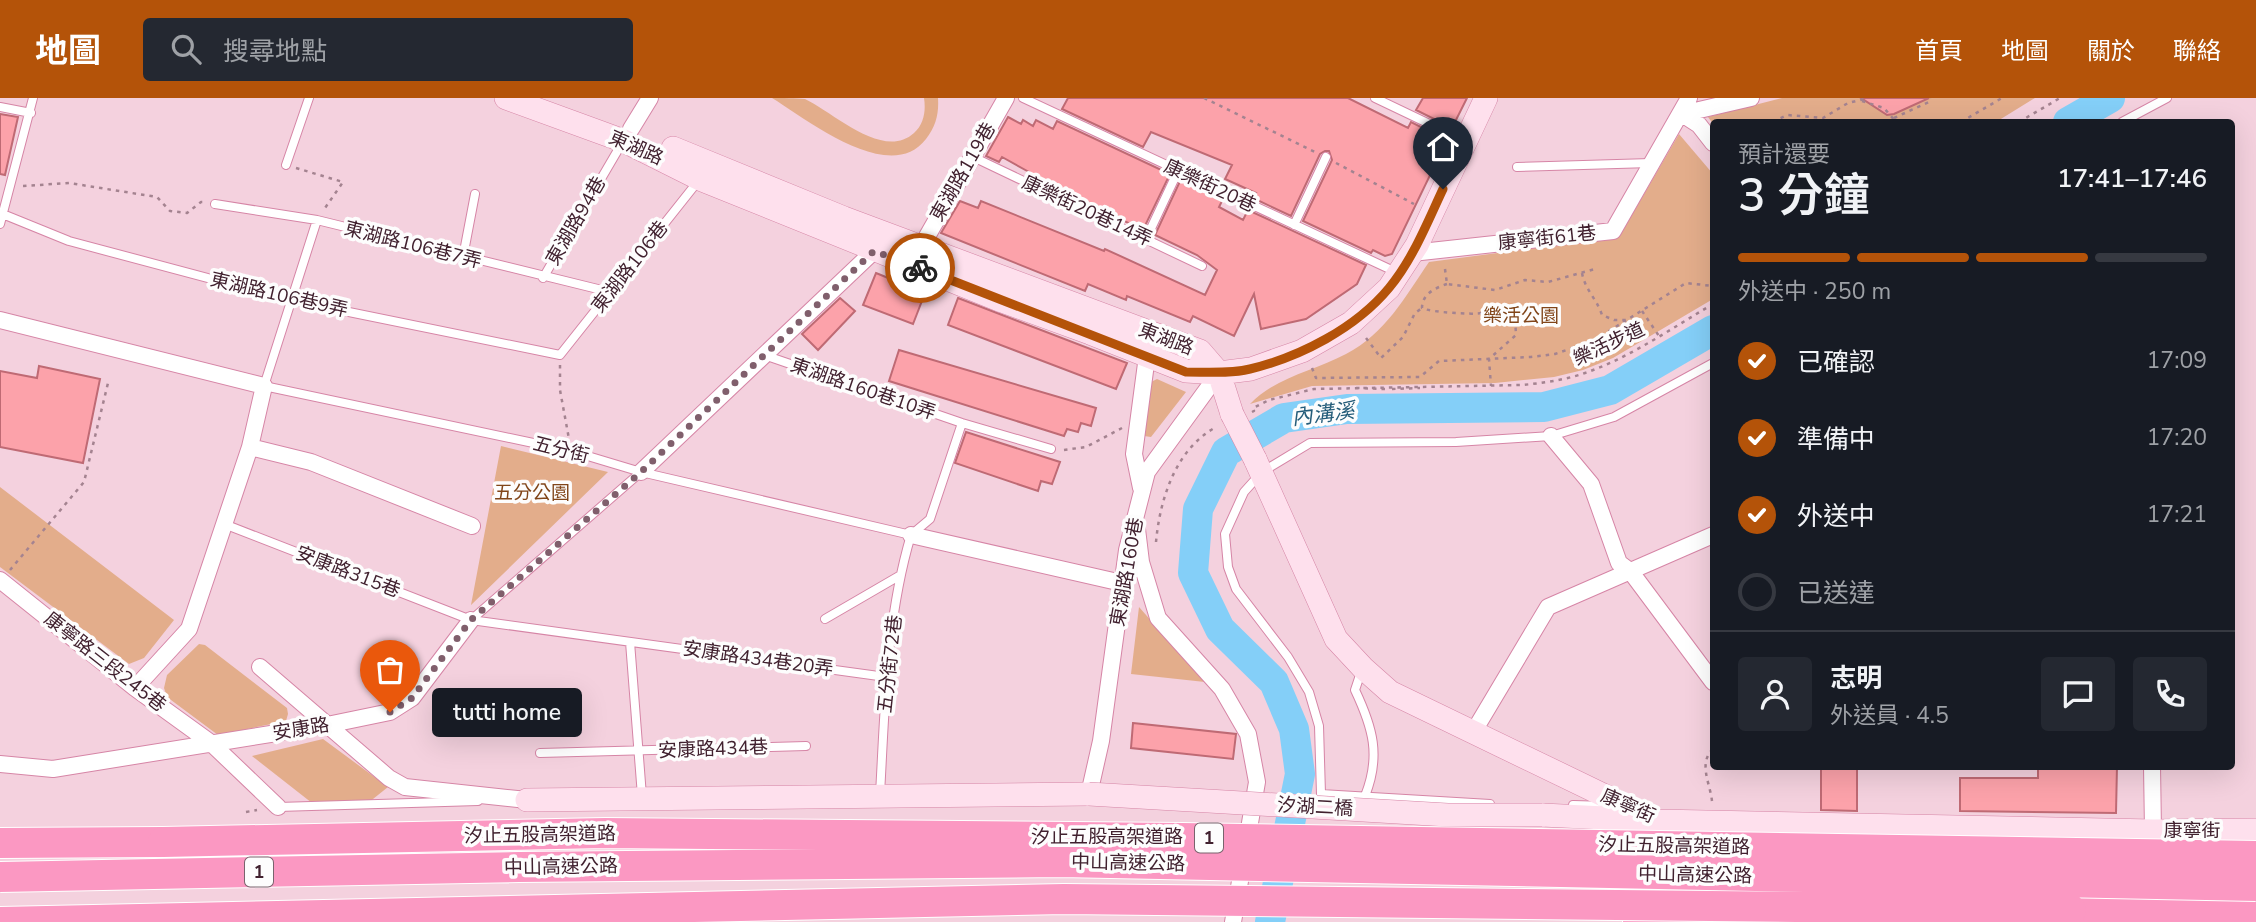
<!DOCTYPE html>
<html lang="zh-TW">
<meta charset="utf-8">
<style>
body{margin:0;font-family:"Nunito Sans","Noto Sans TC",sans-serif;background:#242831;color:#f1f3f6;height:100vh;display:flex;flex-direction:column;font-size:26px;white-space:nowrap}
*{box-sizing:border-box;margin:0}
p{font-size:23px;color:#9ea1a6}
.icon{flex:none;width:38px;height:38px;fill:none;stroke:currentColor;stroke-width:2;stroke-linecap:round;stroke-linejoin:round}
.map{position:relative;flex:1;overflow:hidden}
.drawer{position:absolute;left:1710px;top:21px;width:525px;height:651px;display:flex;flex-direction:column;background:#171b24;border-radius:7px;box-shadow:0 7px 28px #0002}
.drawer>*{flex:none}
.pin{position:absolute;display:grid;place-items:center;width:60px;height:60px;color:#fff;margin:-72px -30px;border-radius:50% 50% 50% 0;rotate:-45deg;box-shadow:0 0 7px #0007}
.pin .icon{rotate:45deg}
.courier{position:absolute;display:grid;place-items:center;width:70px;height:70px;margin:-35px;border:5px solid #b45309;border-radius:50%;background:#fff;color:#222;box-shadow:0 2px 9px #0007}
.bubble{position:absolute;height:49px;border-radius:7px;background:#171b24;box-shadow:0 7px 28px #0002;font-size:23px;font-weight:600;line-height:49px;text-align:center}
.overview em{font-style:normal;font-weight:600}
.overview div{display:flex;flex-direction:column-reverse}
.overview{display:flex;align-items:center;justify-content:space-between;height:119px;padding:0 28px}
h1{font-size:46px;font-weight:600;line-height:52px}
.bar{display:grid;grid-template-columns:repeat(4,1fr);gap:10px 7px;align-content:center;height:84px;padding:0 28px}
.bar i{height:9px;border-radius:5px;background:#363941}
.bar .selected{background:#b45309}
.bar p{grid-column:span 4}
.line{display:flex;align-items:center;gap:18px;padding:0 28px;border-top:2px solid #363941}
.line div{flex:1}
.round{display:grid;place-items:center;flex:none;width:74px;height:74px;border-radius:7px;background:#242831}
ol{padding:0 28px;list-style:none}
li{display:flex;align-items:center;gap:21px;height:77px}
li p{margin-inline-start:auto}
li .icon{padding:7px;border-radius:50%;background:#b45309;color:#fff;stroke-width:4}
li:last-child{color:#9ea1a6}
li i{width:38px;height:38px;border:4px solid #363941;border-radius:50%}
header{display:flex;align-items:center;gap:42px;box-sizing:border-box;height:98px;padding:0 35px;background:#b45309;color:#fff}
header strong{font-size:33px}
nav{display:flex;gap:38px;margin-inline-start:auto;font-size:24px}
.search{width:490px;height:63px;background:#242831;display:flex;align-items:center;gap:18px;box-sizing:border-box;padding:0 24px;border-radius:7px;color:#9ea1a6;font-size:26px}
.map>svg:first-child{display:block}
.green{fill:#e3ad8b}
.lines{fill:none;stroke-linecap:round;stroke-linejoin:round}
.river{stroke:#84cff8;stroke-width:30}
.building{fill:#fca2aa;stroke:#bf6a74;stroke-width:2}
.lane-casing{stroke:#d685a6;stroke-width:10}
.street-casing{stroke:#d685a6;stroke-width:18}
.secondary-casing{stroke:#d685a6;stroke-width:24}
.highway-casing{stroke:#fff;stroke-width:32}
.path{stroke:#a48390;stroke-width:2.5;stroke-dasharray:3.5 5;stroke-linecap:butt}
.lane{stroke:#fff;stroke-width:8}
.street{stroke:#fff;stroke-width:16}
.secondary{stroke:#fee0ed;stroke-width:23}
.highway{stroke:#fb98c2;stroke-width:30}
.secondary-bridge-casing{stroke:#d685a6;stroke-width:24;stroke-linecap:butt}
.highway-bridge-casing{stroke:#fff;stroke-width:32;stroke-linecap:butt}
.secondary-bridge{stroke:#fee0ed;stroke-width:23}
.highway-bridge{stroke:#fb98c2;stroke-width:30}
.done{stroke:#805f6c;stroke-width:7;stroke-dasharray:0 12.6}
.route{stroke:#b45309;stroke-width:9}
.labels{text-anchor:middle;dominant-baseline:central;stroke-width:7;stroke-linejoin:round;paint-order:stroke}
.shield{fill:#fdfdfd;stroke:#79636d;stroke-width:2}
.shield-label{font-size:18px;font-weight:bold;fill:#41212f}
.street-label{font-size:19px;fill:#41212f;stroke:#fdfdfd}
.park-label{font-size:19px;fill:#814519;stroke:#fdfdfd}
.water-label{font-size:21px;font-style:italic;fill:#255d7a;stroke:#fdfdfd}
</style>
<header>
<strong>地圖</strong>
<div class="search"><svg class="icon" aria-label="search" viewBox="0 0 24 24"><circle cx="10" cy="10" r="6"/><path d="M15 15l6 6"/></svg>搜尋地點</div>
<nav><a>首頁</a><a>地圖</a><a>關於</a><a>聯絡</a></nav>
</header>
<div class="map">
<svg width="2256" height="824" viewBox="0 0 2256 824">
<rect width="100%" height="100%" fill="#f4d1de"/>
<path class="green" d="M772,0C782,0 796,0 805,1C833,14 883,63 914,35C924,26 926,13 924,0H938C939,16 936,28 926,41C890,88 808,22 772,0Z
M1782,0H2035L1996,24L1713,26L1708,19Z
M1679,36L1713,76V201L1613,260L1583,272L1554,279L1495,285L1312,288L1250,306C1276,279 1314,273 1346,256C1385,236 1405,199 1429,164L1619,139Z
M1157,281L1186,294L1151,339L1144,338L1149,285Z
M501,348L608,374L471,507Z
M0,389L174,522L144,560L129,566L0,469Z
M1139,509L1205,584L1131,576Z
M199,546L205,547L287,610L288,616L286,623L218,637L167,599L164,590L167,577Z
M323,641L388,689L368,705H312L252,658Z"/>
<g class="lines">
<path class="river" d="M2068,24L2110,0
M1270,824L1300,676L1294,631L1274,584L1220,531L1193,475L1198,411L1226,354L1284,320L1347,311L1544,309L1610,292L1713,232"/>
</g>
<path class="building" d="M1068,0H1348L1408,30L1411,24L1447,42L1392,156L1385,158L1373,152L1371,155L1303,123L1332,62L1329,53H1325L1320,56L1291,118L1253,100L1256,95L1225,81L1232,67L1151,34L1143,49L1062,11Z
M1423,0H1467L1452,30L1416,12Z
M1861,0H1929L1894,16L1887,17Z
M0,16L18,19L5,77L0,76Z
M1008,19L1021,26L1023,22L1033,28L1036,22L1053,31L1057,23L1170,76L1143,132L1027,77L1029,74L1002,59L999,64L986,58Z
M1181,81L1223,101L1219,109L1243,122L1248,112L1366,167L1357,186L1306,221L1261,231L1254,196L1234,238L1193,218L1190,224L1127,198L1126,202L1088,186L1085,193L941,135L960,103L978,110L981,103L1104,153L1105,151L1205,197L1217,172L1197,157L1155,137Z
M876,175L925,195L913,226L863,207Z
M840,200L855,213L818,252L802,236Z
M958,200L1127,265L1116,291L948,227Z
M899,252L1096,310L1091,328L1081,325L1078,334L1067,331L1064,338L889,283Z
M39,268L100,281L83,365L0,349V273L37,280Z
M966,334L1060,364L1052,386L1041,383L1038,393L955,365Z
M1133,625L1236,636L1233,661L1131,650Z
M1821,668H1857V713L1821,712Z
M2038,668H2117L2116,715L1960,713V680H2038Z"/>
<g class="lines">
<g class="lane-casing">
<path id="lane" d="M1023,0L1398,175
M1375,0L1463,42
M0,9L31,15
M2122,24L2167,0
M971,58L1202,168
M286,67L309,0
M1517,69L1651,65
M215,106L317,122L610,194
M0,115L69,143L290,202L560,257L699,82
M317,122L264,288L571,353L641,374L911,437
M0,126L33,0
M1294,127L1326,59
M1146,141L1178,73
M463,159L475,96
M543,180L622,45
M764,257L962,325L1051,351
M224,426L471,522L886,579
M911,437L930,421L962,325
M825,521L899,478
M471,522L641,374
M630,544L642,698
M1361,574L1355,592C1373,630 1381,658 1365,698
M540,655L806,648
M880,696C885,609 886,521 911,437
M1490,706L1321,696L1319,628L1309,594L1288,559L1236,491L1228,469L1225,436L1244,394L1262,374L1310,345L1456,344L1551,338L1614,319L1713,265
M1573,707L1609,708
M278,709L478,703"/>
</g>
<g class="street-casing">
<path id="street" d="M1682,16L1751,0
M1682,16L1699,27L1713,45
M631,31L650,0
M912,150L921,149L1006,0
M1412,155L1613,133L1689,0
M0,222L264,288L250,349L189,531L135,590
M1551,338L1591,386L1619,465L1631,474L1713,584
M250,349L311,364L472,428
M641,374L874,153L883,152
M1141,390L1134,356L1147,258
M1137,431L1141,464L1158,520L1222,591L1248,636L1257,684L1233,824
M911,437L1122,485
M0,482L135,590L211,645L278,709
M260,569L389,680L405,689L527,702
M1474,633L1548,509L1713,437
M0,666L53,671L327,627L390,614L412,600L471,522
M2152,668L2153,733
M1089,696L1101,643L1127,452L1147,374L1219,275"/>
</g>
<g class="secondary-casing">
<path id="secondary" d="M506,0L624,43L700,81L1002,203L1090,235L1186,273L1219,275L1251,271L1302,253L1351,225L1389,190L1417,147L1486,0
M673,50L844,120L1200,253L1219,275L1232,316
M1255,361L1336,541L1363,570L1390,594L1657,723L2153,733L2256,732
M527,702L1089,696
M1542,717L1647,722"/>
</g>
<g class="highway-casing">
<path id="highway" d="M0,745L163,744
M2046,813L2256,815
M1638,824L1727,822"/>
</g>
<path class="path" d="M1204,0L1315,54
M1862,3L1884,10L1896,24
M1894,20L1929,4L1930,0
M1773,24L1787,17L1823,20L1848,5L1868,0
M1961,24L2002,0
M2019,24L2060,0
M1336,65L1414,106
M296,70L343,84L325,110
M23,88L69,85L157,99L170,113L187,115L201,104H204
M1445,171L1447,186L1495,192L1525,182L1548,184L1595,171
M1582,175C1585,192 1597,201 1602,217L1614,222H1629
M1447,186C1435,190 1422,196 1422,210C1428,214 1473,217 1481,215C1487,214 1491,211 1498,210L1515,219L1516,237L1489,261L1491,288
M1642,213L1659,238
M1366,240L1381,260L1403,239L1415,215L1422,210
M560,267V292L569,341
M1312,270L1316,280L1420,279L1439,263L1531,259L1555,256L1593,243L1686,185L1713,188
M1356,290L1385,291
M1392,291L1420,290
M1252,314L1254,313L1253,310L1269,302L1314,291L1522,287C1543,285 1565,282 1585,275C1631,259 1672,230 1713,206
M1064,352L1086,349L1122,330
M1156,444C1160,400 1176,351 1216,329
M10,472L84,384L108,285
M1712,703C1710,685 1698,665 1713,651
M246,714L257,712"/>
<use href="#lane" class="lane"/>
<use href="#street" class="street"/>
<use href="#secondary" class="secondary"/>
<use href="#highway" class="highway"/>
<g class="secondary-bridge-casing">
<path id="secondary-bridge" d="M1232,316L1255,361
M1089,696L1448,717H1542"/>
</g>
<g class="highway-bridge-casing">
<path id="highway-bridge" d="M163,744L605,735L1182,740L2256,758
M0,779L519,769L1061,764L2256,788
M0,824L1064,801L2071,812"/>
</g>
<use href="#secondary-bridge" class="secondary-bridge"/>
<use href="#highway-bridge" class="highway-bridge"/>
</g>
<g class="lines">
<path class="done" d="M390,614L412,600L471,522L641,374L874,153L920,170"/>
<path class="route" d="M920,170L1186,274C1207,274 1229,276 1250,271C1300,259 1356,230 1389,190C1413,161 1427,125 1443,91"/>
</g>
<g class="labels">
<g class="shield">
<rect x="1195" y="725.5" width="28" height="29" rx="5"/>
<rect x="245" y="759.5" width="28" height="29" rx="5"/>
</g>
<g class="shield-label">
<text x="1209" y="740">1</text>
<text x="259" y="774">1</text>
</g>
<g class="street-label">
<text transform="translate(636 50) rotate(24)">東湖路</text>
<text transform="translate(963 74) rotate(-60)">東湖路119巷</text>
<text transform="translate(1210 88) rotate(25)">康樂街20巷</text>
<text transform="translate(1087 113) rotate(25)">康樂街20巷14弄</text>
<text transform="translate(576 123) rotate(-60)">東湖路94巷</text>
<text transform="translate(1547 140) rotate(-6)">康寧街61巷</text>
<text transform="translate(413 147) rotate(14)">東湖路106巷7弄</text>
<text transform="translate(630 169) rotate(-52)">東湖路106巷</text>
<text transform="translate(279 197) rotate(13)">東湖路106巷9弄</text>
<text transform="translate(1166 241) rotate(21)">東湖路</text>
<text transform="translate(1609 246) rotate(-25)">樂活步道</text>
<text transform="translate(863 291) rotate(19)">東湖路160巷10弄</text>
<text transform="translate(561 352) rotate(14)">五分街</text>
<text transform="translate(348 474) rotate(21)">安康路315巷</text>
<text transform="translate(1127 474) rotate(-80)">東湖路160巷</text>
<text transform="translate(758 561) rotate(8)">安康路434巷20弄</text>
<text transform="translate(105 564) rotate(38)">康寧路三段245巷</text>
<text transform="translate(890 566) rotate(-84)">五分街72巷</text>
<text transform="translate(301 631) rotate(-9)">安康路</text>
<text transform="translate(713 651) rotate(-2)">安康路434巷</text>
<text transform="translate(1628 708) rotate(24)">康寧街</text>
<text transform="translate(1315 709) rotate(3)">汐湖二橋</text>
<text x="2192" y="733">康寧街</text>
<text transform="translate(540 737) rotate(-1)">汐止五股高架道路</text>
<text x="1107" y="739">汐止五股高架道路</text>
<text transform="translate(1674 748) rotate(1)">汐止五股高架道路</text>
<text transform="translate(1128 765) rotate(1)">中山高速公路</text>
<text transform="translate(561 769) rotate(-1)">中山高速公路</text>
<text transform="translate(1695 777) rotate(1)">中山高速公路</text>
</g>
<g class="park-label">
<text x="1521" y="218">樂活公園</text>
<text x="532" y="395">五分公園</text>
</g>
<g class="water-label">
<text transform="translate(1323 316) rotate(-7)">內溝溪</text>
</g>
</g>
</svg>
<div class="pin" style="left:390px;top:614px;background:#ea580c"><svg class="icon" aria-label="bag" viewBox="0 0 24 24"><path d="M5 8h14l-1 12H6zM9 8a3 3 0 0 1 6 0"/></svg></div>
<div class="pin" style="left:1443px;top:91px;background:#1f2937"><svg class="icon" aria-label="home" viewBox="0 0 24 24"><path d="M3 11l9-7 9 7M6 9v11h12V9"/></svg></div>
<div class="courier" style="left:920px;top:170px"><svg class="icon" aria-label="bike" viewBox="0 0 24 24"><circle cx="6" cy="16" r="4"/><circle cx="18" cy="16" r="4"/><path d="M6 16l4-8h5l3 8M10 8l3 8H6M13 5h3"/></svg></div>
<div class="bubble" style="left:432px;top:590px;width:150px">tutti home</div>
<section class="drawer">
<div class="overview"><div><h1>3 分鐘</h1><p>預計還要</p></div><em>17:41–17:46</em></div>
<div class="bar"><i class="selected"></i><i class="selected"></i><i class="selected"></i><i></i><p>外送中 · 250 m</p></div>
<ol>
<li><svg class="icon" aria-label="check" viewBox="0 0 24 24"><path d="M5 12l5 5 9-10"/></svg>已確認<p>17:09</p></li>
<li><svg class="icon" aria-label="check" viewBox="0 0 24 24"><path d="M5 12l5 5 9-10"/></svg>準備中<p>17:20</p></li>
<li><svg class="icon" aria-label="check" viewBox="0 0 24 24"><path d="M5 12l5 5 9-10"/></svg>外送中<p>17:21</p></li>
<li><i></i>已送達</li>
</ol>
<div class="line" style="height:126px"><a class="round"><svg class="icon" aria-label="person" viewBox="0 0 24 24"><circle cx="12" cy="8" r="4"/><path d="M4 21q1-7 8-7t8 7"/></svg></a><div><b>志明</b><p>外送員 · 4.5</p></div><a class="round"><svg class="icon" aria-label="chat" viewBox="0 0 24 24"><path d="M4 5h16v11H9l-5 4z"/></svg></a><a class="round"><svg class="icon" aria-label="phone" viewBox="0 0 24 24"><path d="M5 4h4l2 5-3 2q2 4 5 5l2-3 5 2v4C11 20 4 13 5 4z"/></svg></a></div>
</section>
</div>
